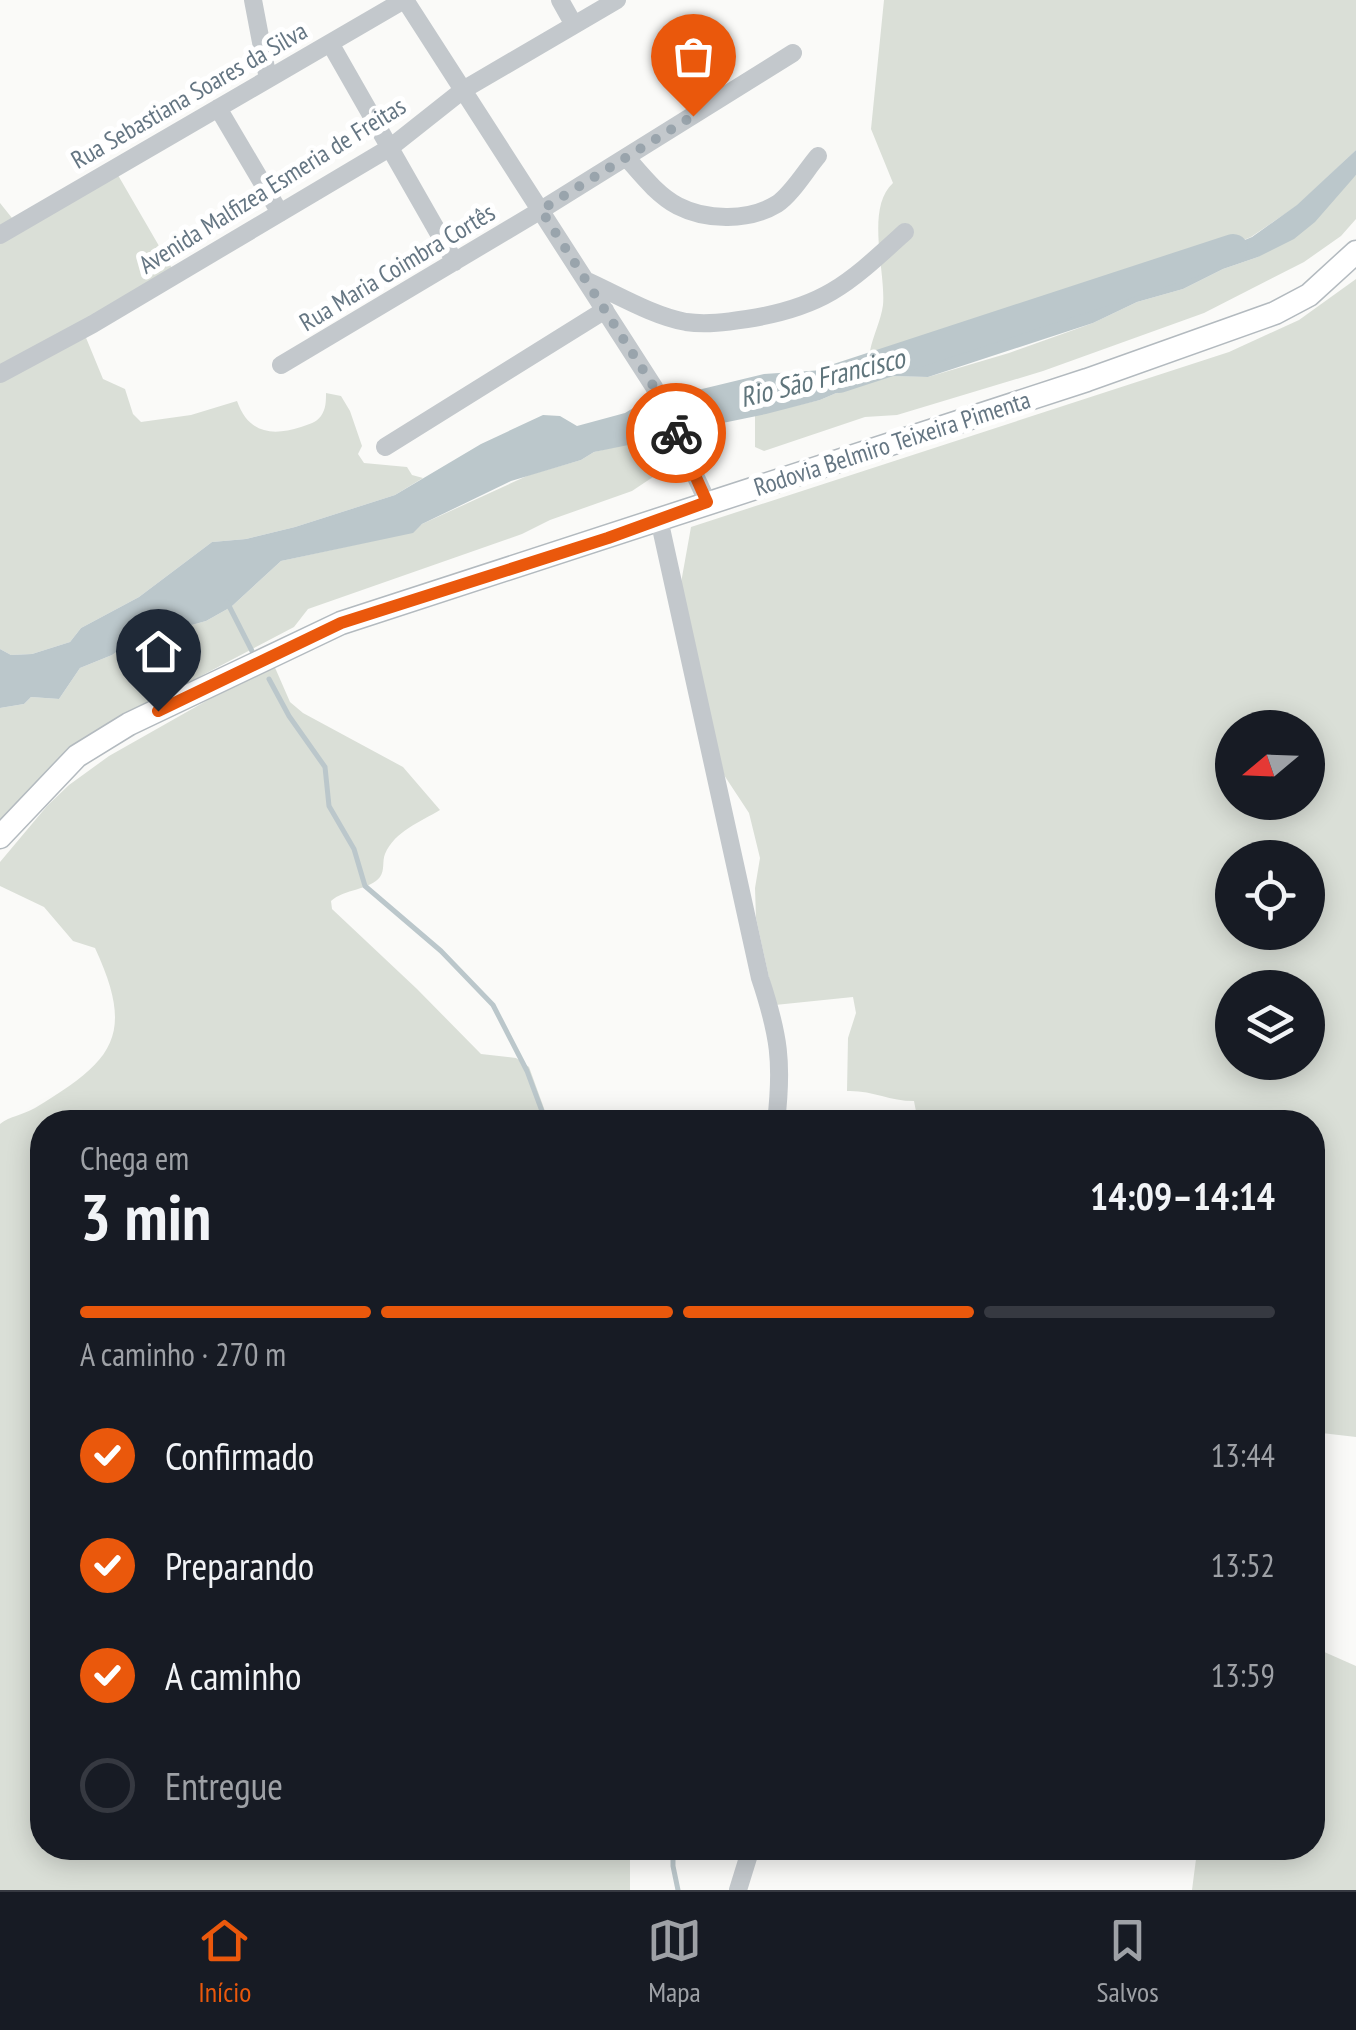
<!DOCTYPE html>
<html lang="pt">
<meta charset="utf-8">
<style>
body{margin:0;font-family:"PT Sans Narrow",sans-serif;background:#20242c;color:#f1f3f6;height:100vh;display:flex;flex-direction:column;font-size:38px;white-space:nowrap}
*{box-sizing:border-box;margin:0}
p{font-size:32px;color:#9ea1a6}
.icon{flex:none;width:55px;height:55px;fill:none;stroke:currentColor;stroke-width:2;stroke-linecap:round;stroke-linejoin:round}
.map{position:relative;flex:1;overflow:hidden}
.sheet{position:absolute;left:30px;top:1110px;width:1295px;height:750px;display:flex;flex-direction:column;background:#171b24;border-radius:40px;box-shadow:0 5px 25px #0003}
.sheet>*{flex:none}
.needle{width:65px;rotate:251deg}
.fabs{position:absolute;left:1215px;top:710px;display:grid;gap:20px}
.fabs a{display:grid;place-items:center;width:110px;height:110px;border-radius:50%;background:#171b24;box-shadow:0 5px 25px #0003;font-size:50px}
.pin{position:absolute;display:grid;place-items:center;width:85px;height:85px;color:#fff;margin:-102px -42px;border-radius:50% 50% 50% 0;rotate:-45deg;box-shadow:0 0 10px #0007}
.pin .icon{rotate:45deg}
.courier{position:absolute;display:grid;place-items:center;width:100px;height:100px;margin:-50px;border:8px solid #ea580c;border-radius:50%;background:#fff;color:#222;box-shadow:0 2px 12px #0007}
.headline em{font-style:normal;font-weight:700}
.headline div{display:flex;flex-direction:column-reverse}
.headline{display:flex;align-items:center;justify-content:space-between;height:170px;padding:0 50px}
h1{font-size:65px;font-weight:700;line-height:75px}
.bar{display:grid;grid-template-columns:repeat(4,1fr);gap:15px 10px;align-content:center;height:120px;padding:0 50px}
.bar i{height:12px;border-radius:8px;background:#363941}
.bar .active{background:#ea580c}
.bar p{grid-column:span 4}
ol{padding:0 50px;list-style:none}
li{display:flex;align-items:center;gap:30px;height:110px}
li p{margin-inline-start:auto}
li .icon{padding:10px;border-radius:50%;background:#ea580c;color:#fff;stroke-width:4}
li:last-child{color:#9ea1a6}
li i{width:55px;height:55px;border:5px solid #363941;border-radius:50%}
.tabs{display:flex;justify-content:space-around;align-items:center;height:140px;border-top:2px solid #363941;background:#171b24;font-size:28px;color:#9ea1a6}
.tabs a{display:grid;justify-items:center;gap:5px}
.tabs .active{color:#ea580c}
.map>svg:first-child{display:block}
.green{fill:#dadfd7;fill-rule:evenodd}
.water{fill:#bbc7cb}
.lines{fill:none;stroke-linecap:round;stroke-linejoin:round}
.stream{stroke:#bbc7cb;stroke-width:5}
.river{stroke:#bbc7cb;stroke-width:30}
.secondary-casing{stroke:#b3babf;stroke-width:25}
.minor{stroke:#c3c8cc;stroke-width:18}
.secondary{stroke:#fff;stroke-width:22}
.done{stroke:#99a4ac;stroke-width:10;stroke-dasharray:0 18}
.route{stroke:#ea580c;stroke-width:12}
.labels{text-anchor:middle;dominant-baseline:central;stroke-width:10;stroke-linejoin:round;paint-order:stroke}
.street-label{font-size:25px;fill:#657683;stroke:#fff}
.water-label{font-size:28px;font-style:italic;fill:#60757c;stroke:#fff}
</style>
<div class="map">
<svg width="1356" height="1890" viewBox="0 0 1356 1890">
<rect width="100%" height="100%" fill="#fafaf8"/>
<path class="green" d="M884,0H1356V150L1298,205L1251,237L1176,268L1144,277L1106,300L1066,298L945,350L914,354L883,366L870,351C873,336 881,320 883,305C886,272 865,208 893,183L871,129Z
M115,170L177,277L82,328L103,379L125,389L133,414L141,422L191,415L237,401C248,432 270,437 301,427C309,424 316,423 321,416C326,409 326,401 326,393L341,396L350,411L362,446L358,454L364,463L407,467L412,475L423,478L395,495L295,527L246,539L212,542L139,597L81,628L70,642L32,654L11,655L0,649V203L16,223Z
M1356,175V219L1341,236L1304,262L1204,313L1043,371L897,415L865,417L764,451L755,447V415L820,400L862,382L890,376L928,377L1009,353L1093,323L1137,302L1183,289L1223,269L1258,257Z
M1356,279V1437L1313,1432L1312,1122H918L914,1101C889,1101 872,1090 847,1091L848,1038L856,1013L853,997L775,1005L756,918L755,888L760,858L749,813L724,775L679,594L691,527L1229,352L1299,320ZM1232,728H1308V802H1232ZM1232,858H1308V932H1232ZM1232,988H1308V1062H1232Z
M651,438L665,469L632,491L550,520L522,534L308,609L294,627L142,707L0,829V708L24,704L31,697L59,699L80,668L112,655L131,642L206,621L231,607L281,561L413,532L422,524L529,475L581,460L594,452Z
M273,663L290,702L303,713L403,767L440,810C420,822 395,831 385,854C382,861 385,870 380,877C370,890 344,889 331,901L332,909L417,989L481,1054L516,1058L529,1067L549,1122H42V1848H630V1890H0V1124C10,1116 23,1115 35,1108C113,1061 136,1036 95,948L73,941L44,907L0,886V862L47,806L69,785L109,756Z
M1313,1647L1356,1666V1890H1192L1196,1859L1201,1848H1312Z"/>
<path class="water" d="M1356,150V175L1315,222L1294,239L1258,257L1223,269L1183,289L1137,302L1093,323L928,377L889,376L862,382L820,400L766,414L708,426L688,424L638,443L594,452L581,460L511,481L422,524L413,533L281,561L231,607L206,621L131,642L112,655L80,668L59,699L31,697L24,704L0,708V649L11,655L32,654L70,642L81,628L139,597L212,542L246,539L295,527L395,495L481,444L543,415L560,416L577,426L625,413L640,404L764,374L883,366L914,354L945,350L1066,298L1106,300L1144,277L1176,268L1252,237L1297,205Z"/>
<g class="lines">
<path class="stream" d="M227,602L253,653
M269,679L289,716L325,767L329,806L354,849L365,886L441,951L493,1005L527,1071L546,1122
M673,1848V1866L678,1890"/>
<path class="river" d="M839,378L1233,249"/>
<g class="secondary-casing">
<path id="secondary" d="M0,837L77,756L129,724L341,623L1087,380L1275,313L1309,295L1356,252"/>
</g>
<path class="minor" d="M253,0L268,79
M405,0L654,387L707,501
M560,0L574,25
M330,43L455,262
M218,108L280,213
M626,157C641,174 657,195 678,206C707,221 749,221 777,204C792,194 806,170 818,156
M0,235L404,0
M587,281C618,295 653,316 686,322C706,325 727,322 747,319C825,307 849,283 905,232
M281,365L541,210L793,53
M0,374L93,324L391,147L463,90L617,0
M385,447L605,310
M659,519L760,978C779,1035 783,1063 776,1122
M738,1890L751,1848"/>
<use href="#secondary" class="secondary"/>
</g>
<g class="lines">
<path class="done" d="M676,433L654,387L541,210L693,116"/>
<path class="route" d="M158,711L341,623L608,538L707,502L676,433"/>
</g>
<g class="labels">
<g class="street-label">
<text transform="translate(189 95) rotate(-30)">Rua Sebastiana Soares da Silva</text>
<text transform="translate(272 185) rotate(-32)">Avenida Malfizea Esmeria de Freitas</text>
<text transform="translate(397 267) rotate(-31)">Rua Maria Coimbra Cortês</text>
<text transform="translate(892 443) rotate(-18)">Rodovia Belmiro Teixeira Pimenta</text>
</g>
<g class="water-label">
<text transform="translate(822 377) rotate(-14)">Rio São Francisco</text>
</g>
</g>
</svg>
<div class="fabs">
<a><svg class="needle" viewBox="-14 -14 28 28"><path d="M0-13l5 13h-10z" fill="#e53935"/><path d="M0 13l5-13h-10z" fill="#9ea1a6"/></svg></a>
<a><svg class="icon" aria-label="locate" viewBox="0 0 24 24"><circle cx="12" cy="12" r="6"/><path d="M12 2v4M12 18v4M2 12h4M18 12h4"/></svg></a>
<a><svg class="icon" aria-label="layers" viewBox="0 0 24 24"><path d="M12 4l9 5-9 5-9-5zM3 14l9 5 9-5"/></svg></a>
</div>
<div class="pin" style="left:693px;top:116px;background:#ea580c"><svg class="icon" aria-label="bag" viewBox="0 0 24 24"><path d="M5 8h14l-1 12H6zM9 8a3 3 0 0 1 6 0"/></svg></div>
<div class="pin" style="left:158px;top:711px;background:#1f2937"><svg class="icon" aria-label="home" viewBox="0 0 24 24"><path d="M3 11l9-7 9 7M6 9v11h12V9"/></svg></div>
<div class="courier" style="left:676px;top:433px"><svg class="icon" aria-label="bike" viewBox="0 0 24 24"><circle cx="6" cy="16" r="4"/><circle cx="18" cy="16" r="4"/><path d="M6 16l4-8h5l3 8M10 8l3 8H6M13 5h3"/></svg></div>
<section class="sheet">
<div class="headline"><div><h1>3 min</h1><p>Chega em</p></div><em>14:09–14:14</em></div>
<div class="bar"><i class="active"></i><i class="active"></i><i class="active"></i><i></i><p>A caminho · 270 m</p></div>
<ol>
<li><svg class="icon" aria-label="check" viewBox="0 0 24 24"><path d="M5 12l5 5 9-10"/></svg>Confirmado<p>13:44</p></li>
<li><svg class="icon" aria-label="check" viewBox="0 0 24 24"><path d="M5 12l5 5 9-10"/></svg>Preparando<p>13:52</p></li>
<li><svg class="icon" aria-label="check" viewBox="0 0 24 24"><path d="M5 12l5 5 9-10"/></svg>A caminho<p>13:59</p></li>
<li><i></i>Entregue</li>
</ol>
</section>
</div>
<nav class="tabs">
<a class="active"><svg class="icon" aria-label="home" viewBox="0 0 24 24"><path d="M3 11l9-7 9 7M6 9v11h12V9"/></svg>Início</a>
<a><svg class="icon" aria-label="map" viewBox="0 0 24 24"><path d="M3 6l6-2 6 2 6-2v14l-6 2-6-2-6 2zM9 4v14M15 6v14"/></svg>Mapa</a>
<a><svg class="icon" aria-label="saved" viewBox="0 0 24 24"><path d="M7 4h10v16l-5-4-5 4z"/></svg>Salvos</a>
</nav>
